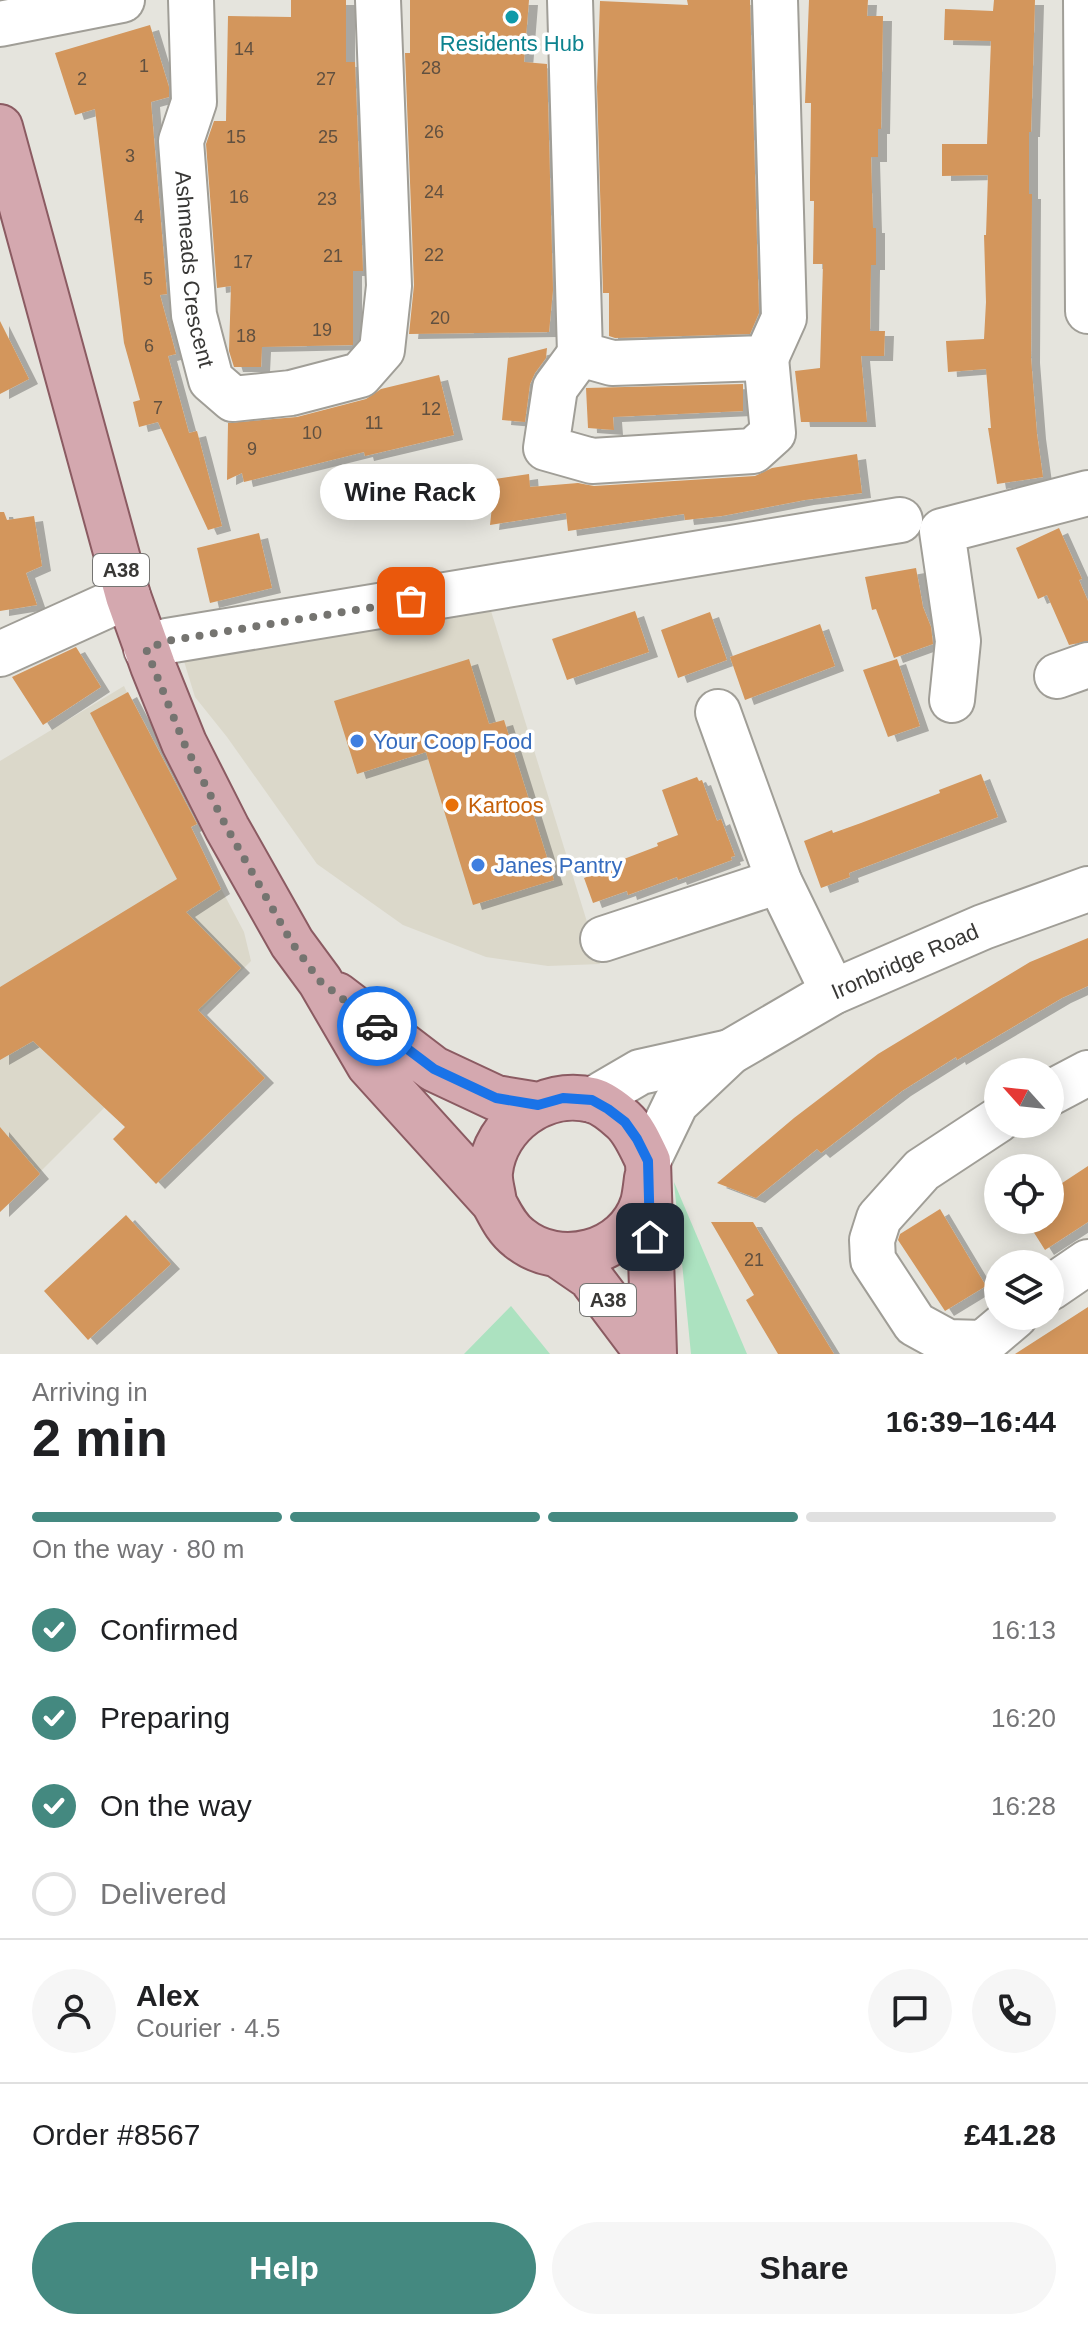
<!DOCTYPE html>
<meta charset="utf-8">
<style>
body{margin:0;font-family:Helvetica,sans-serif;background:#f6f6f6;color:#202124;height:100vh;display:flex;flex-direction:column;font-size:30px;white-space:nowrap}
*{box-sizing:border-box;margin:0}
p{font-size:26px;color:#757577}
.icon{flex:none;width:44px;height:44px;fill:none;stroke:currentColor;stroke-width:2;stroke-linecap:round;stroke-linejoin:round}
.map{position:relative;height:1354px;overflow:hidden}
.drawer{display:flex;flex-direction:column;background:#fff;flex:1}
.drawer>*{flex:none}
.needle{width:52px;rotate:297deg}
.controls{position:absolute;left:984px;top:1058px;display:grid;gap:16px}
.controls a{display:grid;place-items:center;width:80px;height:80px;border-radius:50%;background:#fff;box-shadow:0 4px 20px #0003;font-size:40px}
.pin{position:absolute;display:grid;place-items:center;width:68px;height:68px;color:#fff;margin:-34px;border-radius:16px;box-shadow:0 4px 12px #0006}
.courier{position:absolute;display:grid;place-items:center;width:80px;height:80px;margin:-40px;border:6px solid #1a73e8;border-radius:50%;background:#fff;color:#222;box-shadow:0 2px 10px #0007}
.bubble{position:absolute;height:56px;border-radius:28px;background:#fff;box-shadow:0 4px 20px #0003;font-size:26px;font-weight:600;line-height:56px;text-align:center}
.headline em{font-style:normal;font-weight:600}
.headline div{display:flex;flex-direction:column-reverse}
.headline{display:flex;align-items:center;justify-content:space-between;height:136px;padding:0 32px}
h1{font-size:52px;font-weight:600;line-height:60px}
.bar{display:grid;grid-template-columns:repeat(4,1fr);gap:12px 8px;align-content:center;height:96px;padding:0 32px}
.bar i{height:10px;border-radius:6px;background:#e0e0e0}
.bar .selected{background:#448980}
.bar p{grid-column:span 4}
.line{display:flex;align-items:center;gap:20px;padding:0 32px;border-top:2px solid #e0e0e0}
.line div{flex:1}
.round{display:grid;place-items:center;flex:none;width:84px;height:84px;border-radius:42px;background:#f6f6f6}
ol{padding:0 32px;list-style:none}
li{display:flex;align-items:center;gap:24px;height:88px}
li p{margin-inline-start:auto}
li .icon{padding:8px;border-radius:50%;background:#448980;color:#fff;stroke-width:4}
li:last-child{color:#757577}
li i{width:44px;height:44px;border:4px solid #e0e0e0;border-radius:50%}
.action{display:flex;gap:16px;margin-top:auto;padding:16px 32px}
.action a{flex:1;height:92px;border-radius:48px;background:#448980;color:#fff;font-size:32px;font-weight:600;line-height:92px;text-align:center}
.action a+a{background:#f6f6f6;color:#202124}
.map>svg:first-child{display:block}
.built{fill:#dbd8ca}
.green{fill:#ace2c0}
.building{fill:#d3965c;filter:url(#shadow)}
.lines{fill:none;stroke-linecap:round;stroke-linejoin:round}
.minor-casing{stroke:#a09e97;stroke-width:48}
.major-casing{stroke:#8b5b62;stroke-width:48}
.minor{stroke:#fff;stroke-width:44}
.major{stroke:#d4a8af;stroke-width:44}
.done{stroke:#757470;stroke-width:8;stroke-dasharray:0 14.4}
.route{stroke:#1a73e8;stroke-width:10}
.culture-dot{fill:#0f9aa8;stroke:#fff;stroke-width:3}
.shop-dot{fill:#3f7fe0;stroke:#fff;stroke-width:3}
.food-dot{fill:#e8710a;stroke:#fff;stroke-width:3}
.labels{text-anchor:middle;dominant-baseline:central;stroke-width:7;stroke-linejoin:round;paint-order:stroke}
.number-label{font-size:18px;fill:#605040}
.shield{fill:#fff;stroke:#747472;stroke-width:2}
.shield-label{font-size:20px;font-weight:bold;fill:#393836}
.culture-label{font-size:22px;fill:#0d838f;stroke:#fff}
.street-label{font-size:22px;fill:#393836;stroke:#fff}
.shop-label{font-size:22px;fill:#366cbe;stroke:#fff;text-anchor:start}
.food-label{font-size:22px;fill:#c56008;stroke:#fff;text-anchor:start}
</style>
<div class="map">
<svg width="1088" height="1354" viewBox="0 0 1088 1354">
<defs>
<filter id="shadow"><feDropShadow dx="9" dy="5" stdDeviation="0" flood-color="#0004"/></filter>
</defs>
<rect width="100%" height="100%" fill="#e5e4dd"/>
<path class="built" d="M491,611L600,964L548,966L486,957L403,925L317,864L227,737L195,697L183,658Z
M124,686L188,826L244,932L251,961L0,1212V761Z"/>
<path class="green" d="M674,1182L747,1354H691Z
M511,1306L550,1354H464Z"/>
<path class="building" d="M291,0H346V62H355L363,271H353V345L262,347L261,367H234L229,351L231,286L217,288L206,144L214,121H226L228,16L291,17Z
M410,0H529L524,62L547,64L553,290L549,332L409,334L414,285L405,53H410Z
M687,0H750L759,313L750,334L615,338L609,336V293H603L597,87L600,1L688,5Z
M809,0H868L867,16H883L881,129H878V157H871L873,228H876V265H871L870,331H885L884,356H861L867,422H801L795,371L820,368L823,264H813L814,201H810V180L811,103H805Z
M994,0H1035L1031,132H1029V194H1032L1031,358L1037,434L1043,477L997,484L988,428H991L986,369L948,372L946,341L984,339L986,302L984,235H986L988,175L942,176V144H987L991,41L944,40L945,9L993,11Z
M150,25L169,87V97L151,102L167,294L160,295L176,354L168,356L189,433L197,431L222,526L208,530L158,422L139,427L133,402L140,400L124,343L95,109L75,115L55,53Z
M0,321L29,379L0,394Z
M547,348L546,358L535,373L530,384L525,422L502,420L508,358Z
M439,375L454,435L365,456L364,452L244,482L242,473L227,480L228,423L297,417L366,399L381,389Z
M743,384V411L613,417L614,430L588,428L586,388Z
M857,454L862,493L805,500L722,516L685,520L684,514L568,531L566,513L490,525L495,479L529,474L530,487L578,483L594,486L755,476L772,468Z
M0,512H4L7,520L34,516L42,566L26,573L37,605L0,611Z
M1059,528L1082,579L1079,580L1088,601V641L1069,645L1047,595L1038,599L1016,548Z
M259,533L272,588L210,603L197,548Z
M916,568L923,607L931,627L933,644L894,658L876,609L872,610L865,577Z
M635,611L649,652L567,680L552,639Z
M710,612L727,660L678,678L661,630Z
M820,624L835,666L745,700L730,657Z
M76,647L101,687L43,725L12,677Z
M469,659L489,724L504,720L554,880L473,905L426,752L357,774L334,701Z
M897,659L920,726L888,737L863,670Z
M128,692L197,824L191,827L221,889L186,912L241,968L198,1010L265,1078L156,1184L113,1139L125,1127L33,1041L0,1060V987L177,879L90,713Z
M981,774L998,817L849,873L850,877L821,888L804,841L832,830L833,833L861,823L940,793L939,790Z
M697,777L699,781L702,780L717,821L721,819L735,856L731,857L732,860L678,880L677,877L628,895L627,891L593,903L584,878L617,866L616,862L658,846L657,843L678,835L662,790Z
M1088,938V986L1062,998L957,1060L956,1057L902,1091L821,1153L817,1149L756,1198L717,1183L794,1118L878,1054L1030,962Z
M0,1127L40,1174L0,1212Z
M1088,1166V1222L1045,1250L1026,1220H1050V1191Z
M940,1209L986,1286L945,1311L898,1240L900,1234Z
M126,1215L171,1264L88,1340L44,1291Z
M711,1222H753L834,1354H778L746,1300L754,1295Z
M1088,1307V1354H1015Z"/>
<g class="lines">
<g class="minor-casing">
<g id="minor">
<path id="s1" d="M191,0L194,102L181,141L194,315L211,380L233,399L291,393L360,375L382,350L389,286L378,0"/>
<path d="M570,0L580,354L612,363L766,358L784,318L775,0"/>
<path d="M1086,0L1088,311"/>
<path d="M0,24L122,0"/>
<path d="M580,354L555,388L546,448L592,461L753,451L773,433L766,358"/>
<path d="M146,649L167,641L900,520"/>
<path d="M0,654L128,596"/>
<path d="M1057,676L1088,665"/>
<path d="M952,700L958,641L942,531L1088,493"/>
<path d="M718,712L779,881L833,992"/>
<path d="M603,939L779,881"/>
<path d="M1050,1093L1088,1073"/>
<path d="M592,1100L640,1072L730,1052"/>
<path d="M998,1120L922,1170L879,1218L872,1240L873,1260L915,1324L948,1342L983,1343L1015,1316"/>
<path id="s2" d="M648,1161L676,1103L730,1052L833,992L983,927L1088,889"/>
<path d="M1050,1288L1088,1262"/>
</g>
</g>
<g class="major-casing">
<path id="major" d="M0,127L128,596L153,666L184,743L227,828L292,943L320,981L369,1065L494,1203C501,1216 507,1229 519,1238C559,1271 627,1254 643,1203C645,1196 646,1186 647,1178
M337,995L434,1069L496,1098L538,1105
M494,1203C493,1193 489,1182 490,1172C495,1124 544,1088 592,1100C603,1103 614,1112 623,1120C635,1131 641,1147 648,1161L654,1354
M558,1255L590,1277L648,1354"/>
</g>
<use href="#minor" class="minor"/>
<use href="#major" class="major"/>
</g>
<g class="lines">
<path class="done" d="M377,1026L320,981L292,943L227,828L184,743L146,649L167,641L411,601"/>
<path class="route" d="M377,1026L434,1069L496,1098L538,1105L563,1098L592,1100L608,1109L625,1122L637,1139L648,1161L650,1237"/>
</g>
<circle class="culture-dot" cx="512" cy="17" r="8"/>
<g class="shop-dot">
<circle cx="357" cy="741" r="8"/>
<circle cx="478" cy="865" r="8"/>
</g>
<circle class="food-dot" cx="452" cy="805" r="8"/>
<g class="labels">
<g class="number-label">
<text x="244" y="49">14</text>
<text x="144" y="66">1</text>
<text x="431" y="68">28</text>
<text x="82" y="79">2</text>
<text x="326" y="79">27</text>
<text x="434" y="132">26</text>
<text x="236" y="137">15</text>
<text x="328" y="137">25</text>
<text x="130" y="156">3</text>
<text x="434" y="192">24</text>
<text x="239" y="197">16</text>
<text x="327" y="199">23</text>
<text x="139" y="217">4</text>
<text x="434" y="255">22</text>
<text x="333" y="256">21</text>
<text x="243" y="262">17</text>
<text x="148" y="279">5</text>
<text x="440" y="318">20</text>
<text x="322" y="330">19</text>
<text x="246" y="336">18</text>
<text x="149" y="346">6</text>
<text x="158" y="408">7</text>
<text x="431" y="409">12</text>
<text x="374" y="423">11</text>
<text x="312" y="433">10</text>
<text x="252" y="449">9</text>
<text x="754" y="1260">21</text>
</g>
<g class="shield">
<rect x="93" y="554" width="56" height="32" rx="6"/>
<rect x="580" y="1284" width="56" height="32" rx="6"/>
</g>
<g class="shield-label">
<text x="121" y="570">A38</text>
<text x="608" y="1300">A38</text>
</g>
<g class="culture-label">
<text x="512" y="43">Residents Hub</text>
</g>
<g class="street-label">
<text stroke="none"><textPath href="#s1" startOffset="272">Ashmeads Crescent</textPath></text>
<text stroke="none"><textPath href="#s2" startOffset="336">Ironbridge Road</textPath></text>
</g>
<g class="shop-label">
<text x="373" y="741">Your Coop Food</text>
<text x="494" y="865">Janes Pantry</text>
</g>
<g class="food-label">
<text x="468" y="805">Kartoos</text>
</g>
</g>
</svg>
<div class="controls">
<a><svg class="needle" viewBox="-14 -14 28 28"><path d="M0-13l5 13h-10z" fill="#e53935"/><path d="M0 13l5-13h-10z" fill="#757577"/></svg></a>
<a><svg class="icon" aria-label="locate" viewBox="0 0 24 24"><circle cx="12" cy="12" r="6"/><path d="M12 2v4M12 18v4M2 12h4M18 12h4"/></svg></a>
<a><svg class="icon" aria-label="layers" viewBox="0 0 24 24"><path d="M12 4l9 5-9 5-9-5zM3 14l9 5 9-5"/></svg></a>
</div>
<div class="pin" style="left:411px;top:601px;background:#ea580c"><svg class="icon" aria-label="bag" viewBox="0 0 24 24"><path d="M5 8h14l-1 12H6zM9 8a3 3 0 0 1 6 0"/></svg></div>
<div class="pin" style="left:650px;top:1237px;background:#1f2937"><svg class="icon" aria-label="home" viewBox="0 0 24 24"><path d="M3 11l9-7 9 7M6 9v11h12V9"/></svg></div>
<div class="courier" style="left:377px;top:1026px"><svg class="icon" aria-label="car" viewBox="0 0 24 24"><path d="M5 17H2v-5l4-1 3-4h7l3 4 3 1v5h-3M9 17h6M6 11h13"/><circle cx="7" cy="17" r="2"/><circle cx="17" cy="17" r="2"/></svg></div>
<div class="bubble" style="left:320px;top:464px;width:180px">Wine Rack</div>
</div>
<section class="drawer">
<div class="headline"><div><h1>2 min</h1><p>Arriving in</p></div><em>16:39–16:44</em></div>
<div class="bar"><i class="selected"></i><i class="selected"></i><i class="selected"></i><i></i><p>On the way · 80 m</p></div>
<ol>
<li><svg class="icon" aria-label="check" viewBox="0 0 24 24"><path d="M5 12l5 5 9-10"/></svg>Confirmed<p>16:13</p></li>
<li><svg class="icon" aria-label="check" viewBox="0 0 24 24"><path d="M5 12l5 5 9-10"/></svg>Preparing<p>16:20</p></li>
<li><svg class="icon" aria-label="check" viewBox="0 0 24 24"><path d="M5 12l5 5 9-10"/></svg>On the way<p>16:28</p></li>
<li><i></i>Delivered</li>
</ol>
<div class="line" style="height:144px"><a class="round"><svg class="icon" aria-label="person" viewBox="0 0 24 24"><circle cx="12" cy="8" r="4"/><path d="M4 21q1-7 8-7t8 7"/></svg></a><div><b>Alex</b><p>Courier · 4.5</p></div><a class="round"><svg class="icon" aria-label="chat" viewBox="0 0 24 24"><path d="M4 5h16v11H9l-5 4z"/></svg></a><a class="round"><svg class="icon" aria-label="phone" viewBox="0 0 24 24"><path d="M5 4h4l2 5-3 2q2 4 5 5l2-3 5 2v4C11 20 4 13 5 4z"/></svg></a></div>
<div class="line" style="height:104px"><div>Order #8567</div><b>£41.28</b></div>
<div class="action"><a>Help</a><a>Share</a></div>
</section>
